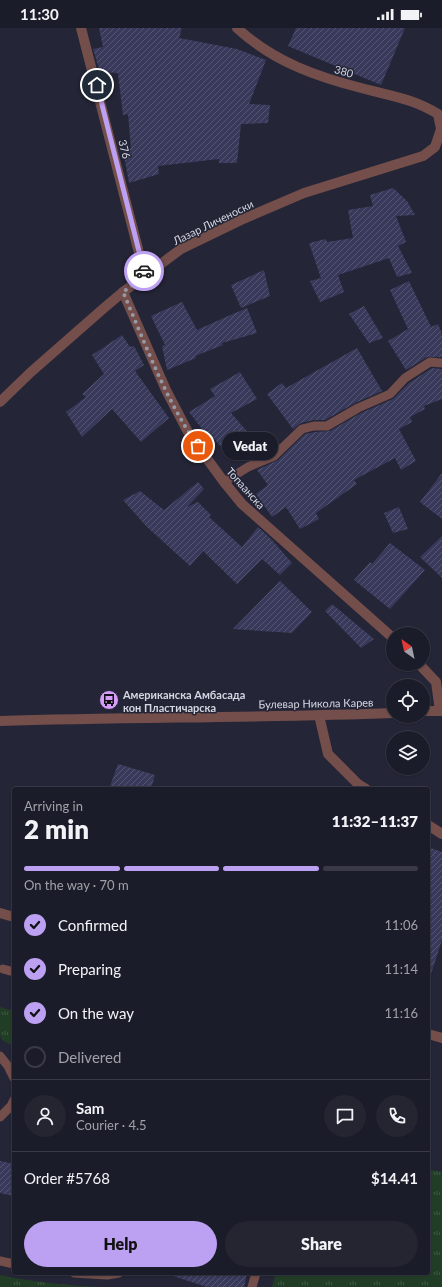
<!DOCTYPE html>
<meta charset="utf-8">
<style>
body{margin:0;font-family:Lato,sans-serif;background:#242531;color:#f1f3f6;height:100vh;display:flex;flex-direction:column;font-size:15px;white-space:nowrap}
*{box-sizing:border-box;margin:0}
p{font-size:13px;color:#a0a1a8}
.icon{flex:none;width:22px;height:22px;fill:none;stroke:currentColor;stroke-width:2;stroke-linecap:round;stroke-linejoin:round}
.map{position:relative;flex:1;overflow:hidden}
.sheet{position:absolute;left:12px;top:759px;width:418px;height:488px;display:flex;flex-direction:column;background:#1b1c29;border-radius:4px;box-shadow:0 1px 3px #0004,0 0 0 1px #393a46}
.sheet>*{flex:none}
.needle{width:26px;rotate:327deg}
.controls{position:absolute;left:386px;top:599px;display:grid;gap:8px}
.controls a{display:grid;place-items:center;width:44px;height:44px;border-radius:50%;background:#1b1c29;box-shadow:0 1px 3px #0004,0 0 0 1px #393a46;font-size:20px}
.pin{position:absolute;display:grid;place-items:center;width:34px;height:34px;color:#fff;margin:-17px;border:2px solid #fff;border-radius:50%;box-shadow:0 1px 4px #0007}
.courier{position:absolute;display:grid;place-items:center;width:40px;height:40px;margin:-20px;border:3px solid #bca0f2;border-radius:50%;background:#fff;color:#222;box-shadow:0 1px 5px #0007}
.bubble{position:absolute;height:28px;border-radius:14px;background:#1b1c29;box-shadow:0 1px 3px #0004,0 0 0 1px #393a46;font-size:13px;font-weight:800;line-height:28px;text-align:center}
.summary em{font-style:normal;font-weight:800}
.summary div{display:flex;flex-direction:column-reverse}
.summary{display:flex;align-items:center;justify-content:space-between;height:68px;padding:0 12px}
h1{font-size:26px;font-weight:800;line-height:30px}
.bar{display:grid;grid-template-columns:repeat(4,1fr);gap:6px 4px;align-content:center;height:48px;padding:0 12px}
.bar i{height:5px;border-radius:3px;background:#393a46}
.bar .active{background:#bca0f2}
.bar p{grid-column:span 4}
.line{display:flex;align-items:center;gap:10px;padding:0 12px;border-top:1px solid #393a46}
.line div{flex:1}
.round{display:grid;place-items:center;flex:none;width:42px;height:42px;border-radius:21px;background:#242531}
ol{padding:0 12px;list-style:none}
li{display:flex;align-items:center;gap:12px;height:44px}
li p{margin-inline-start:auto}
li .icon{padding:4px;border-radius:50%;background:#bca0f2;color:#111;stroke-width:4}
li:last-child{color:#a0a1a8}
li i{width:22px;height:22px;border:2px solid #393a46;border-radius:50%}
.button{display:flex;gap:8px;margin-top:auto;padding:8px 12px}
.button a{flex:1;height:46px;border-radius:24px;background:#bca0f2;color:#111;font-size:16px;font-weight:800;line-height:46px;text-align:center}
.button a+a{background:#242531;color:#f1f3f6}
.status{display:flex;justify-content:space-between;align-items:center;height:28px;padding:0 20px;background:#1b1c29;direction:ltr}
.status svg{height:11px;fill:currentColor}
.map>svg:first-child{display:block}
.grass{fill:url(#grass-tufts)}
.building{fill:url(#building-hatch)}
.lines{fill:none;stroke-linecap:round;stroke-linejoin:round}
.service{stroke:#744e4a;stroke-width:9}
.minor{stroke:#744e4a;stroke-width:10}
.tertiary{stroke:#744e4a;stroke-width:10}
.done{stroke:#9698a6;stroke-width:4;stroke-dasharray:0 7.2}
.route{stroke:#bca0f2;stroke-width:5}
.labels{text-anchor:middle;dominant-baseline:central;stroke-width:3;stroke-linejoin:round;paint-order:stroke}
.street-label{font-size:11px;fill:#d4d6e2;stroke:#242537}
.poi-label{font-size:11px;font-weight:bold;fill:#d4d6e2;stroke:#242537;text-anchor:start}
</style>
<div class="status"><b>11:30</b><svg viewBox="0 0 49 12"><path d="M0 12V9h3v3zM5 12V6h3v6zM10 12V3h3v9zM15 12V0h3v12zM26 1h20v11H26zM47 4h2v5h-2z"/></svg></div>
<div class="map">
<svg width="442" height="1259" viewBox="0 0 442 1259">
<defs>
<pattern id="grass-tufts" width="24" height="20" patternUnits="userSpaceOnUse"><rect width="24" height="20" fill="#223d26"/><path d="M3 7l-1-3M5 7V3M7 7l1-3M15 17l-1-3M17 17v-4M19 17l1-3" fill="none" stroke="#415845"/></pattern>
<pattern id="building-hatch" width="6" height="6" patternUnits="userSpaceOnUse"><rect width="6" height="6" fill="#393a5b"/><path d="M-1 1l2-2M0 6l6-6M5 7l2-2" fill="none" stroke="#555672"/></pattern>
</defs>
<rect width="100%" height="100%" fill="#242537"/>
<path class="grass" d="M0,979L14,983V1018L2,1012L0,1008Z
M428,1141L442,1144V1259H272L276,1245H428Z
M0,1247C34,1254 69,1258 104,1259H0Z"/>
<path class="building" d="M99,0H182L179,10L237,21L266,32L249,76L270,77L268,95L241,96L237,135H219V131L158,138L159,146L129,155L123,121L131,120L128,86L123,87L118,45L100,44L93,21L103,19Z
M296,0H405L381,57L288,18Z
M393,160L407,173L415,187L396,188L406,214L398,218L412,245L397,249L389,230L338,247L344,264L320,274L310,253L321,250L309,215L326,211L327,214L353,210L348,182L373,178L370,167Z
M264,242L270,268L241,280L231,257Z
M409,253L431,299L438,296L442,306V329H427L406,342L388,313L408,301L390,262Z
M182,274L197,302L228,288L247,280L257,305L222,315L223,317L195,328L196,330L167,342L162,318L165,317L151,288Z
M364,278L383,310L369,315L349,286Z
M122,307L130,319L134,318L144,337L135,343L169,390L141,414L112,381L82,409L66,384L86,369L82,366L104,346L92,327Z
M357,320L382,363L355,375L325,392H314L301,395L293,401L267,366L282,355L286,360Z
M432,340L442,341V371L424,378L425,381L410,389L412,394L399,401L416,433L401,442L395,430L354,452L357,456L316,485L319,491L300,501L286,479L272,489L256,466L268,457L257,442L278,432L305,406L315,404L330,403L361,385L393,371L409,355Z
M240,344L257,371L231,385L252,409L232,431L208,404L206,406L189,384L215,368L210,361Z
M442,445V491L420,474Z
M198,454L204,461L187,479L198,474L211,487L209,489L242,519L258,499L271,511L292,535L280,547L262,531L237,556L203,523L190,538L146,498L123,472L140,463L164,482Z
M399,479L408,501L393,505L384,485Z
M442,508V550L420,529Z
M390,515L425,542L390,581L354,552L370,534L372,536Z
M280,553L312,584L292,605L233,601Z
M332,576L374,611L361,620L325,583Z
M118,736L155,747L151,761H109Z
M428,819L442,824V912L431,946H428Z
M0,1133L14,1136V1168L0,1165Z
M174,1245H247L244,1259H207L173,1248Z"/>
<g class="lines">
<path class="service" d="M224,454L248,439L274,428L302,401L314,398H327L358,380L390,366L405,350L430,334L442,335
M3,941L14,944
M0,1028L8,1038L14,1050
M0,1089L11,1078L14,1072
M0,1233L14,1236
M74,1245L107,1247L119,1245
M252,1259L256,1245"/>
<path class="minor" d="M81,0L145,248
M123,264L166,362L189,406L224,454L242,476L393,610
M419,636L436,654L440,683
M319,687L328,726L358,756L366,761
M428,797L442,806"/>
<path class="tertiary" d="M0,374L31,344L104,280L123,264L181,221L241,192L304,165L423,128L435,119L441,101L438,86C414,71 392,68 365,61C317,49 274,34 237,0
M423,683H442
M0,693C131,689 262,690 393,685
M0,885L14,889
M428,1006L442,1010"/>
</g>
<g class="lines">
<path class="done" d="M144,243L145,248L123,264C145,315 166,373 198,418"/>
<path class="route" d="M97,57L144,243"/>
</g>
<defs>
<g id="bus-disc" transform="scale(1)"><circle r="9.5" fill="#d69bfa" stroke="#242537"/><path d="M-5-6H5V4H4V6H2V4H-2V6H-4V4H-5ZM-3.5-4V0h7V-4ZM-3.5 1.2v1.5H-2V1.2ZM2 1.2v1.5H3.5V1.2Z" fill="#111"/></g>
</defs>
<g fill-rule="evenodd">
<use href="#bus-disc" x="109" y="672"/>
</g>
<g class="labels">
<g class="street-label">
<text transform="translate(344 43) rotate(16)">380</text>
<text transform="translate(125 121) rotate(76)">376</text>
<text transform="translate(213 194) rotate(-26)">Лазар Личеноски</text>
<text transform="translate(246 460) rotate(48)">Топаанска</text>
<text transform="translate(316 675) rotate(-1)">Булевар Никола Карев</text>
</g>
<g class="poi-label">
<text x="123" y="666">Американска Амбасада<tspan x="123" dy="13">кон Пластичарска</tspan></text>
</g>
</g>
</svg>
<div class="controls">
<a><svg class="needle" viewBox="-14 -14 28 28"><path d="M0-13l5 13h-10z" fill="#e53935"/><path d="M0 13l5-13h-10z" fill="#a0a1a8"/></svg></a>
<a><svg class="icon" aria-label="locate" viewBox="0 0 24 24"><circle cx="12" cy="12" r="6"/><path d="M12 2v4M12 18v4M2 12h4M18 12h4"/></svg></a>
<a><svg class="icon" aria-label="layers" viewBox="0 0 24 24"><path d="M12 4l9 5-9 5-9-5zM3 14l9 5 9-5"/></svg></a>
</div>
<div class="pin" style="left:198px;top:418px;background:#ea580c"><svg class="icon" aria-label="bag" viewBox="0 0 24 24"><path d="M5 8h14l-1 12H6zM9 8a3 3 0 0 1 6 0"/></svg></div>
<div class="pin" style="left:97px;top:57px;background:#1f2937"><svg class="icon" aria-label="home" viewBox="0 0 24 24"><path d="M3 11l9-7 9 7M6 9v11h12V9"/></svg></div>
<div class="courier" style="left:144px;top:243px"><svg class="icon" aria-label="car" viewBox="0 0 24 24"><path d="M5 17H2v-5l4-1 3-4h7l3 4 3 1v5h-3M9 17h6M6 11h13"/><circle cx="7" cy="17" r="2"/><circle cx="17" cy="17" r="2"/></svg></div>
<div class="bubble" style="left:222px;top:404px;width:56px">Vedat</div>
<section class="sheet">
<div class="summary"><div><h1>2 min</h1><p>Arriving in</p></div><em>11:32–11:37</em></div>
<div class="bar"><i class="active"></i><i class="active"></i><i class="active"></i><i></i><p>On the way · 70 m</p></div>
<ol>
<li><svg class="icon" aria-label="check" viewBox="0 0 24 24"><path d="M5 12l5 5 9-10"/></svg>Confirmed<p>11:06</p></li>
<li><svg class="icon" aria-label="check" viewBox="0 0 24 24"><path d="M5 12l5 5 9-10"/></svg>Preparing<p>11:14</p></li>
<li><svg class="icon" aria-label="check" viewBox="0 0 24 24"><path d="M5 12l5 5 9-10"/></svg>On the way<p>11:16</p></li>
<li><i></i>Delivered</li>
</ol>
<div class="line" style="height:72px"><a class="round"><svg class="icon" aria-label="person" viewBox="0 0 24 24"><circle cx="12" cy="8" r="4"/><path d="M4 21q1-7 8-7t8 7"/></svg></a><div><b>Sam</b><p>Courier · 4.5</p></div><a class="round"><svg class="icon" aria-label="chat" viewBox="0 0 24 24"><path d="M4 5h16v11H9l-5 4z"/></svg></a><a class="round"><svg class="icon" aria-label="phone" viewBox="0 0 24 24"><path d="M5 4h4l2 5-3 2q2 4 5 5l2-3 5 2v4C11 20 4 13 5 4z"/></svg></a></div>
<div class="line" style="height:52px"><div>Order #5768</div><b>$14.41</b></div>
<div class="button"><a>Help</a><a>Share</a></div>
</section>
</div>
